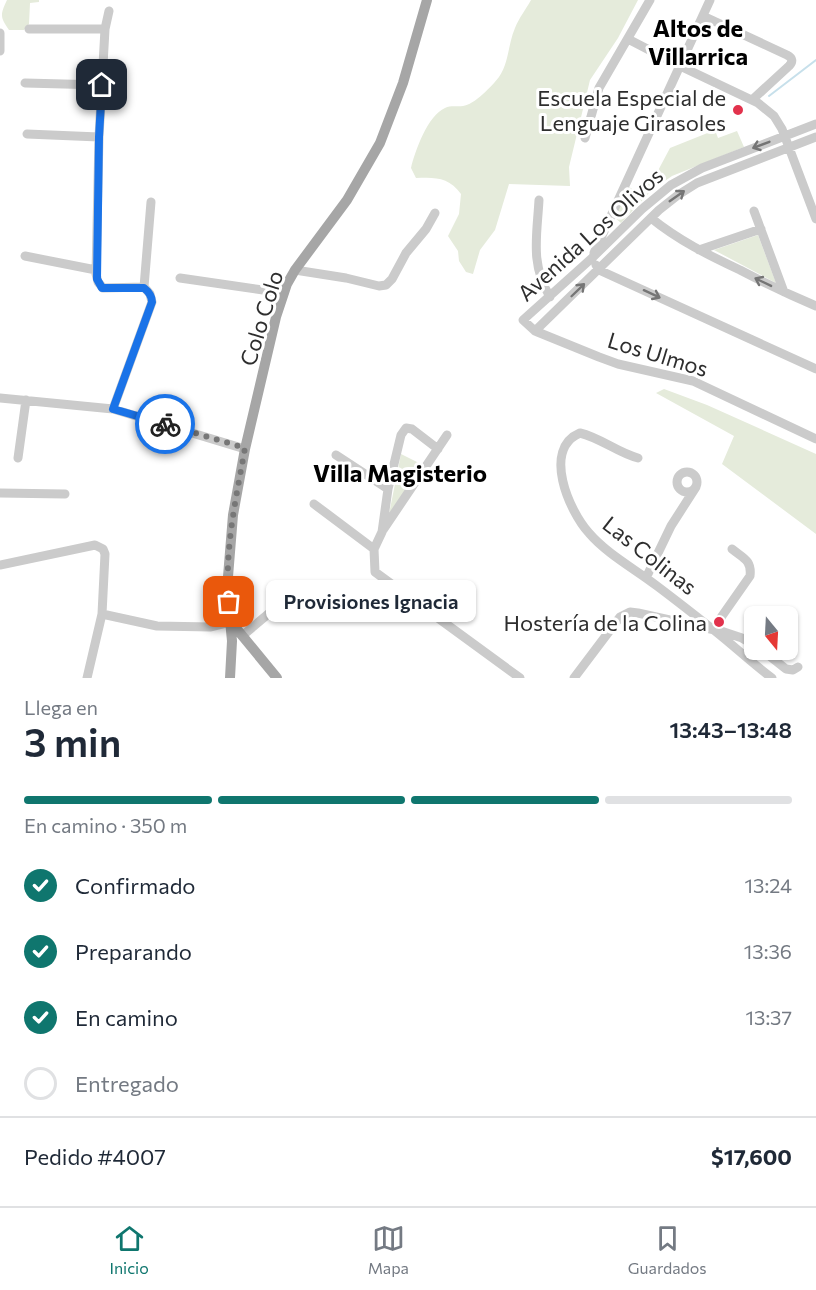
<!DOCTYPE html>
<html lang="es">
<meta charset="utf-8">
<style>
body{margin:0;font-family:Commissioner,sans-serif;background:#f6f6f7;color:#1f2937;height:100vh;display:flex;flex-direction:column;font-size:22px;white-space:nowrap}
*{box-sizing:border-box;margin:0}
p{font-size:20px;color:#747a83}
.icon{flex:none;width:33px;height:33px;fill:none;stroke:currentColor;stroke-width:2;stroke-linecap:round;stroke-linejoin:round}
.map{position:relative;height:678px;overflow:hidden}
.details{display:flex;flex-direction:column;background:#fff;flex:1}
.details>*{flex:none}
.needle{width:39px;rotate:162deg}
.fabs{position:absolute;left:744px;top:606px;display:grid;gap:12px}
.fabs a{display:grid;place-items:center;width:54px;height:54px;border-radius:9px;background:#fff;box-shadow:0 2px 4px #0004;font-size:30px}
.pin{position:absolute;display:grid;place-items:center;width:51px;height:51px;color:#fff;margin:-26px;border-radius:12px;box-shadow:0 3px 9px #0006}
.courier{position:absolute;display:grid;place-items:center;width:60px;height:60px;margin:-30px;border:4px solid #1a73e8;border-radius:50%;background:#fff;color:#222;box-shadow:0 2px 8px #0007}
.bubble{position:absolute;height:42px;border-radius:9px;background:#fff;box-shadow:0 2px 4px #0004;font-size:20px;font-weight:600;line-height:42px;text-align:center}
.head em{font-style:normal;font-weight:600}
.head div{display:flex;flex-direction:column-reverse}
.head{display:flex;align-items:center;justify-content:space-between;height:102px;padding:0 24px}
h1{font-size:39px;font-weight:600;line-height:45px}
.bar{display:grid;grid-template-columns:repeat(4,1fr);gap:9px 6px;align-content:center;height:72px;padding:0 24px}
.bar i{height:8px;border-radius:4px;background:#e0e1e3}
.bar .selected{background:#0f766e}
.bar p{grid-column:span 4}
.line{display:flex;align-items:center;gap:15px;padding:0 24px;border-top:2px solid #e0e1e3}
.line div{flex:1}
ol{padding:0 24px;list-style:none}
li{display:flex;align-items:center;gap:18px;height:66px}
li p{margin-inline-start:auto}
li .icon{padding:6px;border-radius:50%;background:#0f766e;color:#fff;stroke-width:4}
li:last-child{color:#747a83}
li i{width:33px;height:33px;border:3px solid #e0e1e3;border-radius:50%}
.dock{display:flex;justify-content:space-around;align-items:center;height:84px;border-top:2px solid #e0e1e3;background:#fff;font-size:16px;color:#747a83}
.dock a{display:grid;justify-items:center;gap:3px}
.dock .selected{color:#0f766e}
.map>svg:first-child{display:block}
.green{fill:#e5ebdb}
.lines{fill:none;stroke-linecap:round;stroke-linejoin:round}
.stream{stroke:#c7e0eb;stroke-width:2}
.minor{stroke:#cbcbcb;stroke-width:9}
.major{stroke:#a6a6a6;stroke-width:10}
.oneway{stroke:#757575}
.done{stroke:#777;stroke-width:6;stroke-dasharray:0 10.8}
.route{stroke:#1a73e8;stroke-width:8}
.poi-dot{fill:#e2324c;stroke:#fff;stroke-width:2}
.labels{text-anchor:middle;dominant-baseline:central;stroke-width:6;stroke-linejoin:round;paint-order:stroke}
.poi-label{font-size:22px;fill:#2e2e2e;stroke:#fff;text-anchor:end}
.street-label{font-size:22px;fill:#2e2e2e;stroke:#fff}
.neighbourhood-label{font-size:24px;font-weight:bold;fill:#000;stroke:#fff}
</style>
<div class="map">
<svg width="816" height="678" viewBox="0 0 816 678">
<rect width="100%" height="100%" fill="#fff"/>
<path class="green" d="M7,0H39V2L30,3L29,24L24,30H9C0,17 0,15 7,0Z
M531,0H638L618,38L590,80L569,167L570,186L509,184L495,230L480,250L473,274L466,272L459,261L458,251L448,236L459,214L461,194C449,177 435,177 416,178L411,168C415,151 428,115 445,108C451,105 457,107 463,106C474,105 492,86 499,77C509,63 508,44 515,28C519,18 526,9 531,0Z
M715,130L718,138L737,131L744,147L672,176L652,190L621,223L614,217L629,187L637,192L653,180L670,148Z
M758,235L776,283L714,250Z
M664,389L707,405L816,454V534L722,464L734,436L656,393Z
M401,454L423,465L389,514Z"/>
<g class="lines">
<path class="stream" d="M769,96L816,60"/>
<path class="minor" d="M109,11L105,29L99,137L96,274L98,282L103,288L144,287
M703,16L787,55C793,58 793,62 789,66L752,100
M29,29H105
M0,33V51
M628,39L680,66L758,103L774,116L782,129L816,219
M25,83L102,85
M816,124L702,168L671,185L642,209L592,258L523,320L535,331L599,357L618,364L693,381L816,439
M27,134L99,137
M585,138L599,88L650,0
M539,200C537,236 530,264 550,297
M754,211L784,292
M651,218C678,240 708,255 740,270C765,283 790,295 816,306
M699,250L761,229
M594,253L710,0
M25,256L96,270
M596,265L599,270L816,369
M295,270L346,278L379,286L386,285L392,279L406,253L426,229L435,213
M180,278L284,293
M535,331L659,210L678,195L697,183L816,137
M0,398L113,409L245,449
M113,409L152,302L150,294L144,287L151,202
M438,449L412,429L406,428L401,435L388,489L382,532L374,549L375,572L520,678
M336,455L388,489
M18,458L26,400
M638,458C618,453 601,438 580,433C542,449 569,511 589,533C607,554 635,569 657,586C677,601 696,616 715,631C734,646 752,663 772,678
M677 482a10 10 0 1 1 20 0a10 10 0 1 1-20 0Z
M0,493L65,494
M314,504L374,549
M383,530L447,435
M0,565L95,545L103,549L105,554L102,614L87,678
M646,578L671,526L696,487
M102,614L157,626L211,627L231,622
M714,630L722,616L750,576C752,560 743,558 732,549
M242,636L273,610L294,585
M762,650L786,669L793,670L798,667
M574,678L620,617L630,612L638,613L724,632L742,638L754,645"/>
<path class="major" d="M231,622L277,678
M230,678L232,641L227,589L233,515L245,449L276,317L287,284L295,270L347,200L380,143L403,83L427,0"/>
</g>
<defs><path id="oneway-shaft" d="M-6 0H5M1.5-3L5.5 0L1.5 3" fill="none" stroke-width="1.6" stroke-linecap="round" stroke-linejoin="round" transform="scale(1.5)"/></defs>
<g class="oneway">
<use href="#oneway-shaft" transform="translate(761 145) rotate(159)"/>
<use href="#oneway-shaft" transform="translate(677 196) rotate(-35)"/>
<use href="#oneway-shaft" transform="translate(763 282) rotate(-154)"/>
<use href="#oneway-shaft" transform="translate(578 290) rotate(-44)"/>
<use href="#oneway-shaft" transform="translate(652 294) rotate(25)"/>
</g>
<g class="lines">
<path class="done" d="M165,424L245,448C236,499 224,551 229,602"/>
<path class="route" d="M102,85L99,137L97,279L102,288H144C149,292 152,296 152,302L113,409L165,424"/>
</g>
<g class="poi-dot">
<circle cx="738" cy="110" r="6"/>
<circle cx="719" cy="622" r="6"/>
</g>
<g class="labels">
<g class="poi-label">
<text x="726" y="97">Escuela Especial de<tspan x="726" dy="25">Lenguaje Girasoles</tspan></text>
<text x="707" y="622">Hostería de la Colina</text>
</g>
<g class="street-label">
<text transform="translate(590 234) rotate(-42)">Avenida Los Olivos</text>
<text transform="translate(261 318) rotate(-73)">Colo Colo</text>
<text transform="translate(658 354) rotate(17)">Los Ulmos</text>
<text transform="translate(650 555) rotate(38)">Las Colinas</text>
</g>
<g class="neighbourhood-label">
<text x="698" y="27">Altos de<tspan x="698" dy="28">Villarrica</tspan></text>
<text x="400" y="472">Villa Magisterio</text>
</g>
</g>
</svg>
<div class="fabs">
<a><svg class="needle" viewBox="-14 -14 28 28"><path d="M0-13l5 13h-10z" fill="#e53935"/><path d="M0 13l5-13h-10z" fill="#747a83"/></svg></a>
</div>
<div class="pin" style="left:229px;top:602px;background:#ea580c"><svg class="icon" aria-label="bag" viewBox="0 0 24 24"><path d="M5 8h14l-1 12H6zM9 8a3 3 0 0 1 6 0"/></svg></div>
<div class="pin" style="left:102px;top:85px;background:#1f2937"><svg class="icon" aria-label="home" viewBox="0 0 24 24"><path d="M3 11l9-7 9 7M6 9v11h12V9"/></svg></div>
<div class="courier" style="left:165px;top:424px"><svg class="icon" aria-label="bike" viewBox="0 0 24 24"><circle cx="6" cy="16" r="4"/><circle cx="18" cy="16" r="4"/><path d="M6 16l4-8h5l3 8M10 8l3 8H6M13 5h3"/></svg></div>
<div class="bubble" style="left:266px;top:580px;width:210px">Provisiones Ignacia</div>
</div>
<section class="details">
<div class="head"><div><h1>3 min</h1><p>Llega en</p></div><em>13:43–13:48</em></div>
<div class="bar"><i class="selected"></i><i class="selected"></i><i class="selected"></i><i></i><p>En camino · 350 m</p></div>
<ol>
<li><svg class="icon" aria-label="check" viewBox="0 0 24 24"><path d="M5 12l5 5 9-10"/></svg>Confirmado<p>13:24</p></li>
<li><svg class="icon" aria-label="check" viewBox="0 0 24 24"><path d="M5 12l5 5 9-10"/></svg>Preparando<p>13:36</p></li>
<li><svg class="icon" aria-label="check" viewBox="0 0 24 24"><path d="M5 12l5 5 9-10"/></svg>En camino<p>13:37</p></li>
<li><i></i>Entregado</li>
</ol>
<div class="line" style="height:78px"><div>Pedido #4007</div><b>$17,600</b></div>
</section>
<nav class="dock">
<a class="selected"><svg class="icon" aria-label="home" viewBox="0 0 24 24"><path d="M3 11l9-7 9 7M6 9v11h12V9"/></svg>Inicio</a>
<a><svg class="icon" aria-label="map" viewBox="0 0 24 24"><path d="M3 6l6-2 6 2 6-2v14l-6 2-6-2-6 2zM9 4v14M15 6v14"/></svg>Mapa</a>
<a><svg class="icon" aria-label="saved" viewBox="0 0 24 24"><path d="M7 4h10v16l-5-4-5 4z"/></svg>Guardados</a>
</nav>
